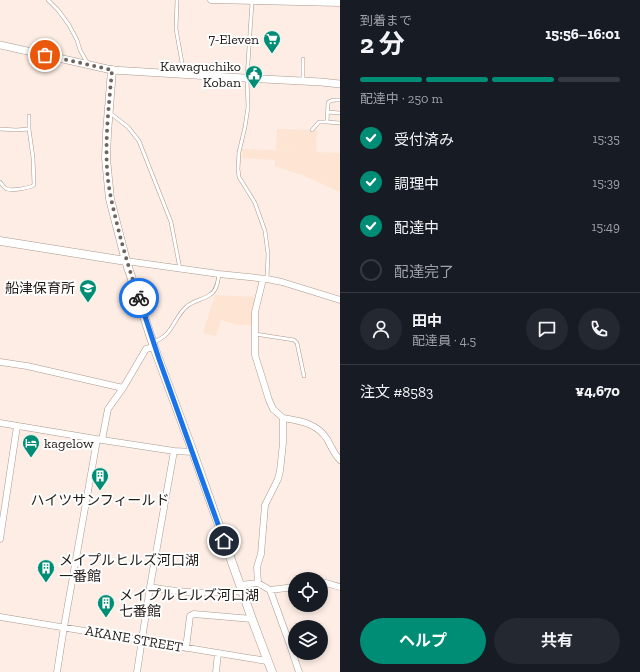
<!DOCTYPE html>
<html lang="ja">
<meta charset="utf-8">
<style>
body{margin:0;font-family:"Zilla Slab","Noto Sans JP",serif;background:#242831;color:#f1f3f6;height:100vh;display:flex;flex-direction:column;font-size:15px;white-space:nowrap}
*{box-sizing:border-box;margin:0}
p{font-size:13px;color:#9ea1a6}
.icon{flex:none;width:22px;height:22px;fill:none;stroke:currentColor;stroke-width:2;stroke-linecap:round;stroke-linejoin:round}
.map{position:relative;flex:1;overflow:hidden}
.side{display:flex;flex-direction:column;background:#171b24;width:300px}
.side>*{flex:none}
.fabs{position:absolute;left:288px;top:572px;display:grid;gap:8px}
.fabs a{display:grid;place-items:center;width:40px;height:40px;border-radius:50%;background:#171b24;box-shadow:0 2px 6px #0003;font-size:20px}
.pin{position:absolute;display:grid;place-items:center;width:34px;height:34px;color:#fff;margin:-17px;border:2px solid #fff;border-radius:50%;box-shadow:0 1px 4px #0007}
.courier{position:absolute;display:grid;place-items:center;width:40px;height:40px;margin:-20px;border:3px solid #1a73e8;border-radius:50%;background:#fff;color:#222;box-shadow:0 1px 5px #0007}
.head em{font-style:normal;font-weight:700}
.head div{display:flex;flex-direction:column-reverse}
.head{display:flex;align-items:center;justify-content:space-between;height:68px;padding:0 20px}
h1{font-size:26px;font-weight:700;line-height:30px}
.bar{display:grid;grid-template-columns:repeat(4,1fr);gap:6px 4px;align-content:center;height:48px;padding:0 20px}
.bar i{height:5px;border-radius:3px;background:#363941}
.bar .selected{background:#008d75}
.bar p{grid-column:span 4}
.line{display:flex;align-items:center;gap:10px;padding:0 20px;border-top:1px solid #363941}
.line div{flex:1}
.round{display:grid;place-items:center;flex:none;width:42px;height:42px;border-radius:21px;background:#242831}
ol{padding:0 20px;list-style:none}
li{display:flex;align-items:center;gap:12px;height:44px}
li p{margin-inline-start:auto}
li .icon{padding:4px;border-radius:50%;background:#008d75;color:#fff;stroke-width:4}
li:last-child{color:#9ea1a6}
li i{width:22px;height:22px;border:2px solid #363941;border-radius:50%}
.primary-button{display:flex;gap:8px;margin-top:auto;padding:8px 20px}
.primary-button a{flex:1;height:46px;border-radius:24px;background:#008d75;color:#fff;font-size:16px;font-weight:700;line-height:46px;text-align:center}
.primary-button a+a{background:#242831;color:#f1f3f6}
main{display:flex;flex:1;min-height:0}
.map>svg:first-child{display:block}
.built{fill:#fde4d3}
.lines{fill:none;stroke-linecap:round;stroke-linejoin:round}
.service-casing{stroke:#aa998e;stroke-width:4}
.minor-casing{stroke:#aa998e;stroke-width:7}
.tertiary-casing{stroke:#aa998e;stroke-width:8}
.secondary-casing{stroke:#aa998e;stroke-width:9}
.service{stroke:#fff;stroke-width:3}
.minor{stroke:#fff;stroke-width:6}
.tertiary{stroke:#fff;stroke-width:7}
.secondary{stroke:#fff;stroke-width:8}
.done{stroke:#6f655f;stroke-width:4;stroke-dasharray:0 7.2}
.route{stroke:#1a73e8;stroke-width:5}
.labels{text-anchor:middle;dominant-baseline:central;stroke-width:4;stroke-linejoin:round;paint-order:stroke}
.poi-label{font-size:14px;fill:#221c18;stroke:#fefefe;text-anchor:end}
.street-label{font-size:14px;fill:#221c18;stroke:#fefefe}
</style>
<main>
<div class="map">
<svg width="340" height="672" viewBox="0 0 340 672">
<rect width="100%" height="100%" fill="#fdede4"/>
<path class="built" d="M277,129L317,130L316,152L276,150Z
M242,149L340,153V192L302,175L275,166V160L242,158Z
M215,295L255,297L253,313L252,325H238L221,320L216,336L203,333Z"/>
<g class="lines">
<g class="service-casing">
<path id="service" d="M48,0L58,10L69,25L77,40L80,50L88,64
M177,0L176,29L184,74
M252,2L247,78L248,107L245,127L239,152L238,169L239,177L255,203L265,231L268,254L267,278
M303,59V81
M340,100C336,100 330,99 328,103L327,122L340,123
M328,112L340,113
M110,113L128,127L139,141L171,222L180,269
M0,129L16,130L29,129
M312,130L319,122H327
M0,182C2,184 4,188 7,189C12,191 30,188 34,185L33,158L29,129V116
M255,334L294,340L297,343L304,376
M153,342C173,336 173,319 186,307C193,300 204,300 211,294C217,290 218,281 219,274"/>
</g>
<g class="minor-casing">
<path id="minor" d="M211,0L340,3
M126,261L219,274L267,279L282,282L340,300
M0,362L27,366L123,388
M283,418C300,421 317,423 327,439C331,446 334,454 340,460
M0,423L102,440L174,451L193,452
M102,440L108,409L123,388L146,349L154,347
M0,539L17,426
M258,583L257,567L261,554L265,505L278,479L280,471L283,443V418L273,409L269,400L255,355V312L263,279
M321,584L326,583L340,587
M240,585L258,583L270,590L290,645L299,672
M150,587C180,593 211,594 242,591
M270,590L295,587
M0,617L267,661
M186,648L190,616L194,614L252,619
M57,672L64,627L97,440
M137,672L150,587L174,451
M216,672L218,653"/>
</g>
<g class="tertiary-casing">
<path id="tertiary" d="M0,45L112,70L244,78L321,82L340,84"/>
</g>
<g class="secondary-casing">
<path id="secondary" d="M112,70L107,133L106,158L108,179L110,199L126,261L154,347L193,452L252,619L272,672
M0,241L126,261"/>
</g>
<use href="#service" class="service"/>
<use href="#minor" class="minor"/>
<use href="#tertiary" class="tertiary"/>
<use href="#secondary" class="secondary"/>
</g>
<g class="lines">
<path class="done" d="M45,55L112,70C109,106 104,143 108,180C110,196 114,212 118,228C124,252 131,275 139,298"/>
<path class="route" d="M139,298L159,359L224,541"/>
</g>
<defs>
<g id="supermarket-pin" transform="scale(0.9)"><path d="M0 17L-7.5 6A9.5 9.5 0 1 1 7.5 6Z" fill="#008d75" stroke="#fefefe"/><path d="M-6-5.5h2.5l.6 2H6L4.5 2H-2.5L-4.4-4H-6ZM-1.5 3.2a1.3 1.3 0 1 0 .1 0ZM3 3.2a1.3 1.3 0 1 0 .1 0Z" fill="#fff"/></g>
<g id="civic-pin" transform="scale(0.9)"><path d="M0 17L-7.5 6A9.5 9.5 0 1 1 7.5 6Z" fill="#008d75" stroke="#fefefe"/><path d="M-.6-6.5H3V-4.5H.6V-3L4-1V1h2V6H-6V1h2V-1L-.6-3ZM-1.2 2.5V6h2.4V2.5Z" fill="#fff"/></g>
<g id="school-pin" transform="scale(0.9)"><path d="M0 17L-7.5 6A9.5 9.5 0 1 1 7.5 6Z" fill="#008d75" stroke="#fefefe"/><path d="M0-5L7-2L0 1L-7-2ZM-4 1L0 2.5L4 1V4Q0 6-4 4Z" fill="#fff"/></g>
<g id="hotel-pin" transform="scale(0.9)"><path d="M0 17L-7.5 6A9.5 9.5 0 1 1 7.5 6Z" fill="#008d75" stroke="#fefefe"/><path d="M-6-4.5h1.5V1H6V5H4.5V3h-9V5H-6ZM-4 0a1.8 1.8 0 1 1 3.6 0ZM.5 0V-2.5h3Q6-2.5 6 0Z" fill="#fff"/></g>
<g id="building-pin" transform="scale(0.9)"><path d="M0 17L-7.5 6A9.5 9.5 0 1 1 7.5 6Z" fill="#008d75" stroke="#fefefe"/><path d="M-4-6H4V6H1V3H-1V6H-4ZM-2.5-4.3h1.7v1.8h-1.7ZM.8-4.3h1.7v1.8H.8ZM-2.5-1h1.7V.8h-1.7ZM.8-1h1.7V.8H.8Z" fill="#fff"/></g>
</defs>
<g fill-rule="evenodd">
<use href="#supermarket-pin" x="272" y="39"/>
<use href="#civic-pin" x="254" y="74"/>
<use href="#school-pin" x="88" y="288"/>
<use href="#hotel-pin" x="31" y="443"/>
<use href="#building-pin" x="100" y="476"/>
<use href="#building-pin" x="46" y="568"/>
<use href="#building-pin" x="106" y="603"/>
</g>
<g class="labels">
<g class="poi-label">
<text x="259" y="39">7-Eleven</text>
<text x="241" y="66">Kawaguchiko<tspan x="241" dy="16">Koban</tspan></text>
<text x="75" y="288">船津保育所</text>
<text x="44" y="443" text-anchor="start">kagelow</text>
<text x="100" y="500" text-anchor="middle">ハイツサンフィールド</text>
<text x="59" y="560" text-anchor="start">メイプルヒルズ河口湖<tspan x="59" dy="16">一番館</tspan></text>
<text x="119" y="595" text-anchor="start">メイプルヒルズ河口湖<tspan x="119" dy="16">七番館</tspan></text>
</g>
<g class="street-label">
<text transform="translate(134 639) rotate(10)">AKANE STREET</text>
</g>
</g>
</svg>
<div class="fabs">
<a><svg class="icon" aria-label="locate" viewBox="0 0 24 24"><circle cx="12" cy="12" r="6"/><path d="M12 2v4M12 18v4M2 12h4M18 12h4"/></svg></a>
<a><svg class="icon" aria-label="layers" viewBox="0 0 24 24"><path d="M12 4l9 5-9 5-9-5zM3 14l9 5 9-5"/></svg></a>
</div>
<div class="pin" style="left:45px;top:55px;background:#ea580c"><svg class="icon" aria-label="bag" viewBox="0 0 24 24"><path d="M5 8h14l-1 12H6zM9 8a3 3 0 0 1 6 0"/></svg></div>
<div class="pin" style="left:224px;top:541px;background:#1f2937"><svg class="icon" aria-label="home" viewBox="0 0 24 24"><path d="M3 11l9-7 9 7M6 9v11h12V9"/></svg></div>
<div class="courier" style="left:139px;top:298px"><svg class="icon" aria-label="bike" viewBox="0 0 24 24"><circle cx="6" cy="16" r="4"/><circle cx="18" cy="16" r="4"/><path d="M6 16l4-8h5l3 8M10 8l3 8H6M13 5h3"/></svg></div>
</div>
<section class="side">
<div class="head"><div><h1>2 分</h1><p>到着まで</p></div><em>15:56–16:01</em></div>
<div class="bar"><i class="selected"></i><i class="selected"></i><i class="selected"></i><i></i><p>配達中 · 250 m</p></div>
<ol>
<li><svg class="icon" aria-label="check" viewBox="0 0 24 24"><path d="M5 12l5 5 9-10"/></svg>受付済み<p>15:35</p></li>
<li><svg class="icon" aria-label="check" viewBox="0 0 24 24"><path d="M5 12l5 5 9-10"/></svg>調理中<p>15:39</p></li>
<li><svg class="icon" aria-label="check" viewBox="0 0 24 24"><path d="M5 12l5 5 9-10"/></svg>配達中<p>15:49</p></li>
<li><i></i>配達完了</li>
</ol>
<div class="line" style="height:72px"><a class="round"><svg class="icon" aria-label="person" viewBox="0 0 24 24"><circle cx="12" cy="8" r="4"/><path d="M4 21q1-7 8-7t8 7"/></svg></a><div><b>田中</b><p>配達員 · 4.5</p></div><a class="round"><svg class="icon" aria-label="chat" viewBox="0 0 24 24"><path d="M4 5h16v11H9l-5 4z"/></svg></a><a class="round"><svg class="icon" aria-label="phone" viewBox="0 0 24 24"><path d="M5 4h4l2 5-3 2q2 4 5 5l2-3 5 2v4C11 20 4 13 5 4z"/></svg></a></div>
<div class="line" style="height:52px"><div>注文 #8583</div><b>¥4,670</b></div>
<div class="primary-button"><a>ヘルプ</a><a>共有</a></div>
</section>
</main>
